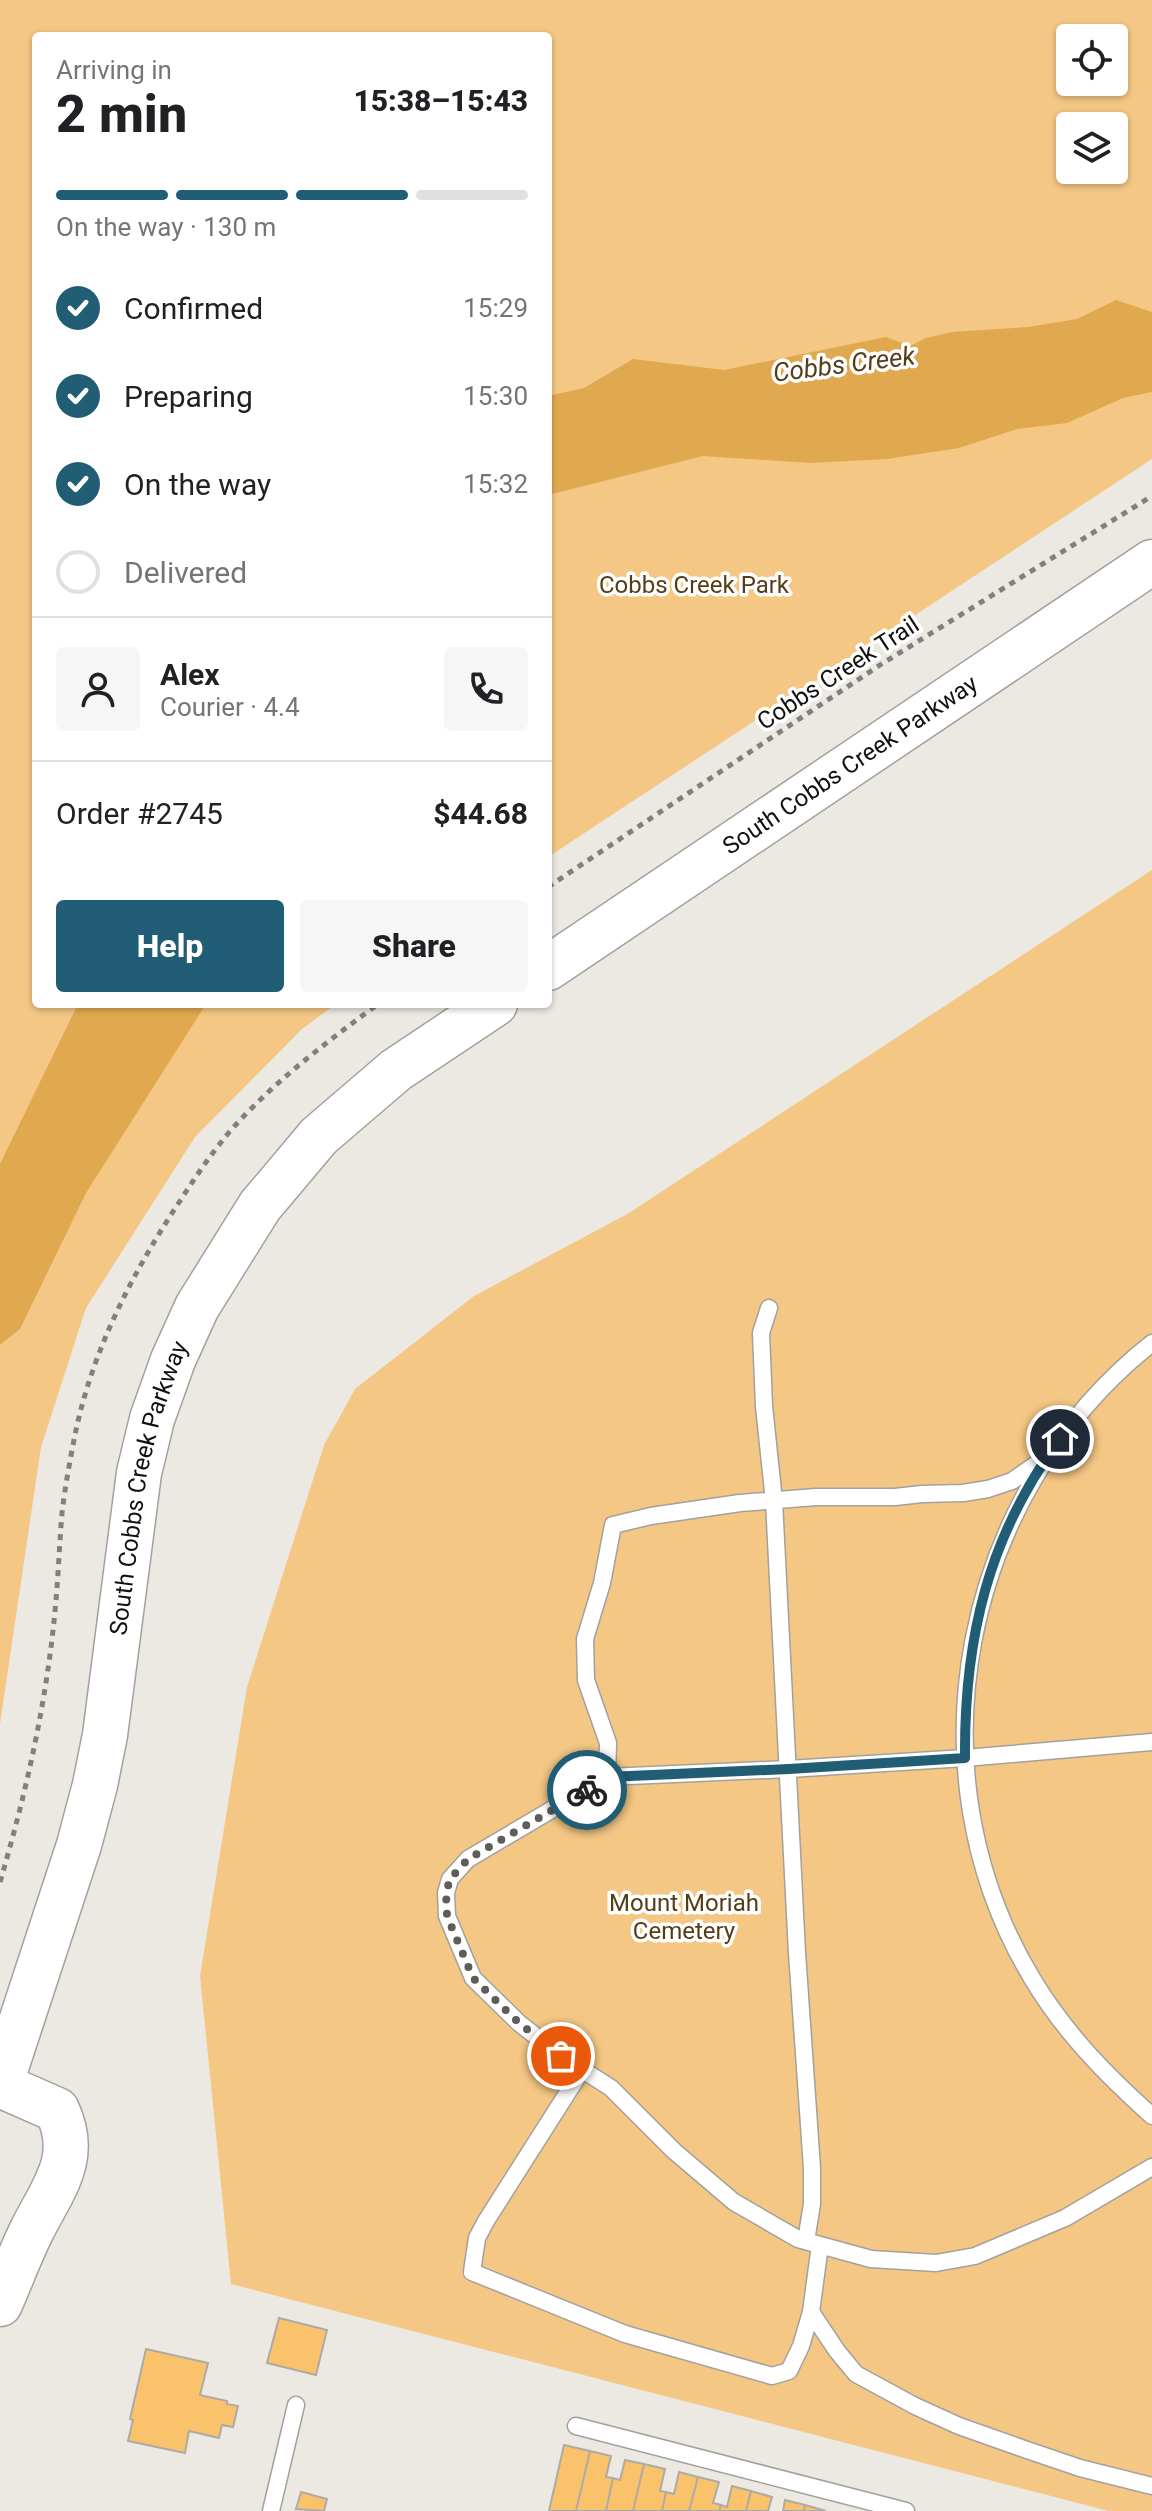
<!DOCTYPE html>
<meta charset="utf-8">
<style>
body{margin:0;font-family:Roboto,sans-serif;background:#f6f6f6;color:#202124;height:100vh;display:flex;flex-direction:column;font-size:30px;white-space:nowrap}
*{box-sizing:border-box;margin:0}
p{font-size:26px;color:#757577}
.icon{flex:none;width:44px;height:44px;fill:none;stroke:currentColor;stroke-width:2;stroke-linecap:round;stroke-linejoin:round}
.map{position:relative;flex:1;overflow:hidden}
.drawer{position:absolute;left:32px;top:32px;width:520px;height:976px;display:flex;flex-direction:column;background:#fff;border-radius:8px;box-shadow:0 2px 6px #0004}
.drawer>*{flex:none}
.fabs{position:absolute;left:1056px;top:24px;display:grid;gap:16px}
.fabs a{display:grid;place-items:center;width:72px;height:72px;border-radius:8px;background:#fff;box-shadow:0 2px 6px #0004;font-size:40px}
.pin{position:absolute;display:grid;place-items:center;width:68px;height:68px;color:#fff;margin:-34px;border:4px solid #fff;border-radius:50%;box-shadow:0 2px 8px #0007}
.courier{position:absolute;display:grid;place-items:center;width:80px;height:80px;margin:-40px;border:6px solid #215d75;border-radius:50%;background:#fff;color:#222;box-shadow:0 2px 10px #0007}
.headline em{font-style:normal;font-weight:800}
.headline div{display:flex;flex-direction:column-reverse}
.headline{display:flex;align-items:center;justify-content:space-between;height:136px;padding:0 24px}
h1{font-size:52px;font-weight:800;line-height:60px}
.bar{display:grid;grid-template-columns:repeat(4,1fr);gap:12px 8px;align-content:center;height:96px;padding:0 24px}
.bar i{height:10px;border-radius:6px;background:#e0e0e0}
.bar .active{background:#215d75}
.bar p{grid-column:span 4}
.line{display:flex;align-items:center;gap:20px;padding:0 24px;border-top:2px solid #e0e0e0}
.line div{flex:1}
.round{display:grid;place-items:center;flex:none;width:84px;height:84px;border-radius:8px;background:#f6f6f6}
ol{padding:0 24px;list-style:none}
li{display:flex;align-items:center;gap:24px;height:88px}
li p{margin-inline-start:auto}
li .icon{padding:8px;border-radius:50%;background:#215d75;color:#fff;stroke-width:4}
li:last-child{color:#757577}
li i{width:44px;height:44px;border:4px solid #e0e0e0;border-radius:50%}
.primary-button{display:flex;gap:16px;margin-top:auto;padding:16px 24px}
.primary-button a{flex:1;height:92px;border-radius:8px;background:#215d75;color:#fff;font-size:32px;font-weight:800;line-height:92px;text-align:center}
.primary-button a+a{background:#f6f6f6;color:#202124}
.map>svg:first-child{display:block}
.green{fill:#f4c784;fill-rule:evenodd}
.forest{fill:#e0a950}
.building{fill:#fac26a;stroke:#aeaaa5;stroke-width:2}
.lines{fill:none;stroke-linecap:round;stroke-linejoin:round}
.lane-casing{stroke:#a4a19c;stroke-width:19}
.primary-casing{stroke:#a4a19c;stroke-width:47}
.path{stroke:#82807c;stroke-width:5;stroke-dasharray:6 6;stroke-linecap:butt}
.lane{stroke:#fff;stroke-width:16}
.primary{stroke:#fff;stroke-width:44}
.done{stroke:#5e5d59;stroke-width:8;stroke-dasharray:0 14.4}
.route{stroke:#215d75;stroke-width:10}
.labels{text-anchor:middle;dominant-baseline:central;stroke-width:7;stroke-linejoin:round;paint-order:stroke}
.park-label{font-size:24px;fill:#543e18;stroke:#fff}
.street-label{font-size:24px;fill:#12110f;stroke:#fff}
.water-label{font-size:26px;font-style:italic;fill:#543d18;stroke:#fff}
</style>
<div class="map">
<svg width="1152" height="2511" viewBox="0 0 1152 2511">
<rect width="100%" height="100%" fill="#ece9e3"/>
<path class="green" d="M0,0H1152V459L548,857V36H36V1004H336L302,1029L195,1137L86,1308L41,1447L0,1724ZM1070,38H1114V82H1070ZM1070,126H1114V170H1070Z
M1152,870V2511H1109L231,2284L200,1976L247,1687L324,1445L355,1389L474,1296L629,1213Z"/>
<path class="forest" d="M1116,300L1152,312V392L1123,398L1067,423L1017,429L959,448L887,459L810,463L703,456L548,495V396L584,388L633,359L724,370L886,337L910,346L926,338L952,332L1028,327L1077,319Z
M78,1004H206L86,1193L20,1329L0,1345V1164Z"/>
<path class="building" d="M279,2318L327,2330L316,2375L267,2363Z
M146,2349L208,2363L200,2395L227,2401V2404L238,2406L233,2427L222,2425L219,2438L189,2431L185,2453L128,2441L133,2420L130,2419Z
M564,2445L590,2451L576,2511H549Z
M590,2451L611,2456L606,2477L613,2478L606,2511H576Z
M625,2460L644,2464L633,2511H606L613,2478L620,2480Z
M644,2464L665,2469L660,2491L666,2492L662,2511H633Z
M679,2472L698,2477L689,2511H662L666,2492L674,2494Z
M698,2477L719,2482L713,2503L721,2505L719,2511H689Z
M732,2486L751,2491L746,2511H719L721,2505L727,2507Z
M751,2491L772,2497L768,2511H746Z
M301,2492L327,2499L324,2511L296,2509Z
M785,2500L805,2505L804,2511H783Z
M805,2505L826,2511H804Z"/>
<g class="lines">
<g class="lane-casing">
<path id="lane" d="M769,1308L761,1333L764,1406L774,1501L797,1953L812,2168V2204L806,2241
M1152,1343C962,1493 906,1771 1033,1980C1065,2033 1106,2075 1152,2116
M1152,1742L965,1758L789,1769L607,1777L468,1859L450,1879L446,1893L447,1916L473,1978L519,2023L561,2056L611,2088L674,2151L734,2202L798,2239L871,2259L936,2263L975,2256L1065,2218L1152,2167
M607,1777L608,1743L586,1680L585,1639L602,1583L613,1525L651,1516L740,1503L816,1497H895L922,1494L963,1493L988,1489L1012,1481L1042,1460
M582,2070L486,2221L477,2238L472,2272L625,2334L772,2376L789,2371L801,2346L811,2312
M820,2245L811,2312L837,2351L856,2374L915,2406L959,2426L1027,2450L1080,2468L1152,2486
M576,2426L906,2511
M271,2511L296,2405"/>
</g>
<g class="primary-casing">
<g id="primary">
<path id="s1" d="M548,968L1152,562"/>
<path id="s2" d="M0,2086L79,1845L95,1785L105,1735L139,1473L152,1419L173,1360L197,1307L260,1206L319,1136L396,1070L495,1004"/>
<path d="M0,2304C11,2279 20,2254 32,2230C53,2188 80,2158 57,2110L0,2085"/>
</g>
</g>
<path class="path" d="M548,887L880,665L1152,496
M0,1882C25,1797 45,1709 54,1621C58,1585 59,1549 62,1513C65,1487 70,1460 75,1435C92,1351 132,1274 178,1204C198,1173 218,1143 243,1117C284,1074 331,1039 378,1004"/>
<use href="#lane" class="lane"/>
<use href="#primary" class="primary"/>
</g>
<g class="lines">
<path class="done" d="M561,2056L519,2023L473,1978L447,1916L446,1893L450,1879L468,1859L587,1790"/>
<path class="route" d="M587,1790L607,1777L789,1769L965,1758C964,1639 988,1536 1060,1439"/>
</g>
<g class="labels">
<g class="park-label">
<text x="694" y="585">Cobbs Creek Park</text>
<text x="684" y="1903">Mount Moriah<tspan x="684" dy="28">Cemetery</tspan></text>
</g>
<g class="street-label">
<text transform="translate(838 673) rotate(-33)">Cobbs Creek Trail</text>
<text stroke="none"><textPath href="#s1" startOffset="364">South Cobbs Creek Parkway</textPath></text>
<text stroke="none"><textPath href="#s2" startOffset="618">South Cobbs Creek Parkway</textPath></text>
</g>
<g class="water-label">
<text transform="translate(844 364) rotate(-7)">Cobbs Creek</text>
</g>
</g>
</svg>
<div class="fabs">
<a><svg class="icon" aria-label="locate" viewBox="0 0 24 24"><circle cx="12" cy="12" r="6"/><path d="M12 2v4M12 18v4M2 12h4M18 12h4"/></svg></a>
<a><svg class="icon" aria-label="layers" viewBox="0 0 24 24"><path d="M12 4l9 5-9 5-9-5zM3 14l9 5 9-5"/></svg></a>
</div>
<div class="pin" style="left:561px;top:2056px;background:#ea580c"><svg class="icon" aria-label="bag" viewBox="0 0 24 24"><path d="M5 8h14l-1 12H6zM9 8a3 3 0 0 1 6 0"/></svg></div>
<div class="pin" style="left:1060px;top:1439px;background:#1f2937"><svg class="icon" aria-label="home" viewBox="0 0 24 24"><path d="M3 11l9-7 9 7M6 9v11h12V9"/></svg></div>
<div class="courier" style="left:587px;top:1790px"><svg class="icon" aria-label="bike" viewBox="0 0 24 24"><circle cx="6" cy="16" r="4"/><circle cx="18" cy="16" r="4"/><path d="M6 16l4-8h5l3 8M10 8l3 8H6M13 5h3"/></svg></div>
<section class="drawer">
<div class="headline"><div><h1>2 min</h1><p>Arriving in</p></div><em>15:38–15:43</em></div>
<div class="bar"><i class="active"></i><i class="active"></i><i class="active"></i><i></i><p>On the way · 130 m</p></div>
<ol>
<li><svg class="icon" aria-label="check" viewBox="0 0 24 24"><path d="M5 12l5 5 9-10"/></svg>Confirmed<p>15:29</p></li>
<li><svg class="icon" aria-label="check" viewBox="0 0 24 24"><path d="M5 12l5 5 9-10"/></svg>Preparing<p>15:30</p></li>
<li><svg class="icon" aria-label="check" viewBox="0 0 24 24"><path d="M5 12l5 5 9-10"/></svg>On the way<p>15:32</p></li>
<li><i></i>Delivered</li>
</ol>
<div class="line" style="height:144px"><a class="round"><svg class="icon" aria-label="person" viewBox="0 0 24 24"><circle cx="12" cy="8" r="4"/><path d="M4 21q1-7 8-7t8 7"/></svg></a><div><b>Alex</b><p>Courier · 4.4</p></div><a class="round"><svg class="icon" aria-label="phone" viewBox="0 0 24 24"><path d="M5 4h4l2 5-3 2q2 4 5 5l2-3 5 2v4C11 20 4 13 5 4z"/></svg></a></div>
<div class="line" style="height:104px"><div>Order #2745</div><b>$44.68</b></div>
<div class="primary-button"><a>Help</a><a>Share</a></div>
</section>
</div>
